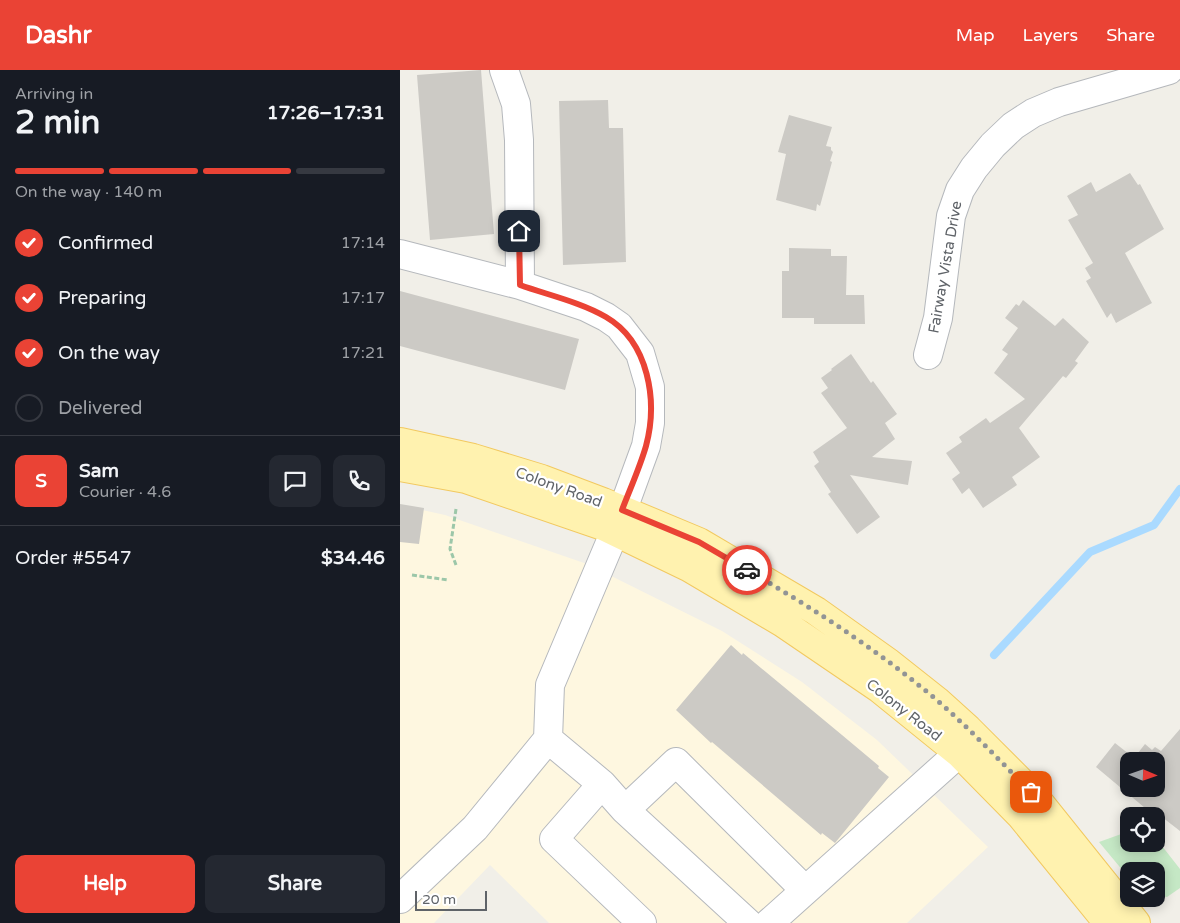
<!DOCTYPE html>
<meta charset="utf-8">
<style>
body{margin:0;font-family:"Varela Round",sans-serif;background:#242831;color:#f1f3f6;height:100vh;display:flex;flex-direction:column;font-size:19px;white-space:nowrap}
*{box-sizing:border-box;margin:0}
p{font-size:16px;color:#9ea1a6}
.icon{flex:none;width:28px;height:28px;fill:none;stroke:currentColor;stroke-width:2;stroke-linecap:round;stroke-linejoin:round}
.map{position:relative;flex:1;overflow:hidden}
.details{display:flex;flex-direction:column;background:#171b24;width:400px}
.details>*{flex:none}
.needle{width:32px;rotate:92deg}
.tools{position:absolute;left:720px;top:682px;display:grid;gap:10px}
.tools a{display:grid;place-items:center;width:45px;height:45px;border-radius:10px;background:#171b24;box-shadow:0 2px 12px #0003;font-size:25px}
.scale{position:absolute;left:15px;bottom:12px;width:72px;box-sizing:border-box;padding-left:5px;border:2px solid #5f6368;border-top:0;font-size:14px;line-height:18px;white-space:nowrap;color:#5f6368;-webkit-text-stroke:4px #fff;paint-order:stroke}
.pin{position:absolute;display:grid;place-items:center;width:42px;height:42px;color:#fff;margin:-21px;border-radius:10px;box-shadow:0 2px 8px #0006}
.courier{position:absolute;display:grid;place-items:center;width:50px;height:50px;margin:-25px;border:4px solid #ea4335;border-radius:50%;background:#fff;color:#222;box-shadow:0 1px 6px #0007}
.head em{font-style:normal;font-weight:800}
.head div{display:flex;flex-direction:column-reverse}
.head{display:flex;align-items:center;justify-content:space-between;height:85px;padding:0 15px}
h1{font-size:32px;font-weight:800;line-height:38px}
.bar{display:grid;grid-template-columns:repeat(4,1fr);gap:8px 5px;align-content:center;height:60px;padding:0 15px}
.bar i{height:6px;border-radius:4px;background:#363941}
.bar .selected{background:#ea4335}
.bar p{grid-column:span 4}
.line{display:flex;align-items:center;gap:12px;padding:0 15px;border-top:1px solid #363941}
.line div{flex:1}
.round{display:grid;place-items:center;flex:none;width:52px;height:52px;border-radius:10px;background:#242831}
ol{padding:0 15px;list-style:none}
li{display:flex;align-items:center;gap:15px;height:55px}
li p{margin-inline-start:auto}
li .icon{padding:5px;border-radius:50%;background:#ea4335;color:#fff;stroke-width:4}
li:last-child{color:#9ea1a6}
li i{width:28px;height:28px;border:2px solid #363941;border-radius:50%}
.cta{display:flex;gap:10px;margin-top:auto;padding:10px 15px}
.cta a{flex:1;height:58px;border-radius:10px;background:#ea4335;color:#fff;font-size:20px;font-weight:800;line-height:58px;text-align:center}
.cta a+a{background:#242831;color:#f1f3f6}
header{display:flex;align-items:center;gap:30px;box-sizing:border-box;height:70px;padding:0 25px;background:#ea4335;color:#fff}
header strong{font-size:24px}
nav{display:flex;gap:28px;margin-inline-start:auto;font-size:18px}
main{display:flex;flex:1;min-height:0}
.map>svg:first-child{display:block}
.commercial{fill:#fef7e0}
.green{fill:#c5e8c5}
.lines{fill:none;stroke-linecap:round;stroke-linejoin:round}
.stream{stroke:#aadaff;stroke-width:8}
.building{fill:#cccac5;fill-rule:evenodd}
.minor-casing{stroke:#b5b8bc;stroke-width:30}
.major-casing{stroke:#f2c960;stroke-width:30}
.path{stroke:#9cc7a9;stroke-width:3;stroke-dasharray:5 2.5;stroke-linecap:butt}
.minor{stroke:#fff;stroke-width:28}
.major{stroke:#fff2af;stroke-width:28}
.done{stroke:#929495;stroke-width:5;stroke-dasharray:0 9}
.route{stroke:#ea4335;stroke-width:6}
.labels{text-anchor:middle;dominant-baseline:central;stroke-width:4.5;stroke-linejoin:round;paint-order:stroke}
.street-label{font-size:15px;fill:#5f6368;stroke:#fff}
</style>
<header>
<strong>Dashr</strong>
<nav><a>Map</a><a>Layers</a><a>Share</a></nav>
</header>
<main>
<section class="details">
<div class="head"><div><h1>2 min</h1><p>Arriving in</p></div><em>17:26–17:31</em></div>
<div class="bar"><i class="selected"></i><i class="selected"></i><i class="selected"></i><i></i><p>On the way · 140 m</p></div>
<ol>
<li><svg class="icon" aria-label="check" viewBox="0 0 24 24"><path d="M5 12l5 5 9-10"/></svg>Confirmed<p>17:14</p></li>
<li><svg class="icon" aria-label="check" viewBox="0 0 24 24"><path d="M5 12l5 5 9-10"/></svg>Preparing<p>17:17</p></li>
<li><svg class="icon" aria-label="check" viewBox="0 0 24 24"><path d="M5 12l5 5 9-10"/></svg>On the way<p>17:21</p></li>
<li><i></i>Delivered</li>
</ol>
<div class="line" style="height:90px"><b class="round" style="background:#ea4335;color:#fff">S</b><div><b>Sam</b><p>Courier · 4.6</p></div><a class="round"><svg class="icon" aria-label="chat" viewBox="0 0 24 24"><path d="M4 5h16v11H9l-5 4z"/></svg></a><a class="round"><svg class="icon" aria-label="phone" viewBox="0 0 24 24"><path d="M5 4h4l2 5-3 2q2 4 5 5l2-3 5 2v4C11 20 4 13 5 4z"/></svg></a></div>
<div class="line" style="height:65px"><div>Order #5547</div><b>$34.46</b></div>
<div class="cta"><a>Help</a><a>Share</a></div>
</section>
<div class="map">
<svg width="780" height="853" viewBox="0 0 780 853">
<rect width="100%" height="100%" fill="#f1efe8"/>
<path class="commercial" d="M0,435L45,445L187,494L322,561L402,612L477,670L588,777L507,853H149L90,795L34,853H0Z"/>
<path class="green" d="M724,763L729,765V774H756L762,776L780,799V818L767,827L756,825V801H729V808L699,772Z"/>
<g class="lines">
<path class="stream" d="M594,585L690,482L754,455L780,419"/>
</g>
<path class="building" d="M81,0L94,164L30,170L17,5Z
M208,30L209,58H223L226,192L163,195L159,31Z
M389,45L432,57L426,76L431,77V80L433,82L430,91L432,92L420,136L417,134L416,141L376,130L386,84L378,82Z
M730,103L738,115L740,114L764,159L725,183L752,233L716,253L711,243L707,248L686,211L691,208L685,198L693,193L668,150L678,145L667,126L691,112L696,122Z
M389,178L431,179V186H447L446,225H464L465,254H414V248H382V201H389Z
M0,221L179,269L165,320L0,276Z
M623,230L655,256L663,248L689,272L675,291L678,293L666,308L663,306L619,358L640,387L612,407L617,415L583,438L569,418L562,424L552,409L560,403L546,383L562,372L559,367L586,348L590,353L625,329L594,303L608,284L602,280L618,258L605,248L616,234L619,236Z
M451,284L471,313L473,311L497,344L485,353L495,369L472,387L512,391L508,415L450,405L480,447L457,464L428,424L431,422L414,396L419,392L413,382L447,358L421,323L428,318L421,308L432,300L431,299Z
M0,434L24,438L19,474L0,472Z
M331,575L342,585L343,583L442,665L479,696L478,698L489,707L435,773L422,763L421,765L312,672L311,673L276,640Z
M780,659V761L753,740L751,743L696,697L715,673L734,688L745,674L752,680L755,677L761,681ZM729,691H756V719H729Z"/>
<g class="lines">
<g class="minor-casing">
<path id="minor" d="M104,0L116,34L119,70L120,215
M0,184L120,215L186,237L206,247L219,256L240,283L250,317V353L246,376L215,461L150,615L148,669L75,758L0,829
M528,285L538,248L551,146L560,120L574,98L593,75L613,56L633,43L659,32L769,0
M148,669L202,714L154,769L242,853
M202,714L225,740L276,692L405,820
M225,740L348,853
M369,853L559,683"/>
</g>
<g class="major-casing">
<path id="major" d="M0,372L73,388L142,409L203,432L299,472L416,541L489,593L537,631L568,659L631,722L736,853
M0,397L66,409L203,456L290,498L383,553L480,619L559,683L621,746L708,853"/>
</g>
<path class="path" d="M56,495L50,479L56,439
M12,505L48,510"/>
<use href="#minor" class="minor"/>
<use href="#major" class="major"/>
</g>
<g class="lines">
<path class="done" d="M347,500C413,538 479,581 538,631C571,660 600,691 631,722"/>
<path class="route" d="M119,161L120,215C148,225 180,232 206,247C249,272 258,331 246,376C240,397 230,419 222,440L299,472L347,500"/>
</g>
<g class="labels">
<g class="street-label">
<text transform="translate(545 197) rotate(-80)">Fairway Vista Drive</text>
<text transform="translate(159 417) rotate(20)">Colony Road</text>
<text transform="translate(504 640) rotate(38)">Colony Road</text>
</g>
</g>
</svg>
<div class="tools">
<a><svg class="needle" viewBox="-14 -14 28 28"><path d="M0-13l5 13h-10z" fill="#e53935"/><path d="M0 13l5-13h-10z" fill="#9ea1a6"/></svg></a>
<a><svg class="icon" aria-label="locate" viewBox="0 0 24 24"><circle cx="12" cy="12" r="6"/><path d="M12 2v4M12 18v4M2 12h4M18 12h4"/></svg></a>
<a><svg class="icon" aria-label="layers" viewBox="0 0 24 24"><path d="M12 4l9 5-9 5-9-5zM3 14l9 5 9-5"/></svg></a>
</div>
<div class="scale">20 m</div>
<div class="pin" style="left:631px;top:722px;background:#ea580c"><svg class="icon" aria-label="bag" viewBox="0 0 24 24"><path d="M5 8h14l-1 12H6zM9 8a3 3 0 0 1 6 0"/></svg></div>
<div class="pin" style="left:119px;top:161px;background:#1f2937"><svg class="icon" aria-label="home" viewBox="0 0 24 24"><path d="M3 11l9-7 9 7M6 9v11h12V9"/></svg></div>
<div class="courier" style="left:347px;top:500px"><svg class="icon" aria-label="car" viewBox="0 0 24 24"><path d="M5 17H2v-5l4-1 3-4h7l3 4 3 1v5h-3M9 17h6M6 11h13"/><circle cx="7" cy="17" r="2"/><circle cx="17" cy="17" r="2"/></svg></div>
</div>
</main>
